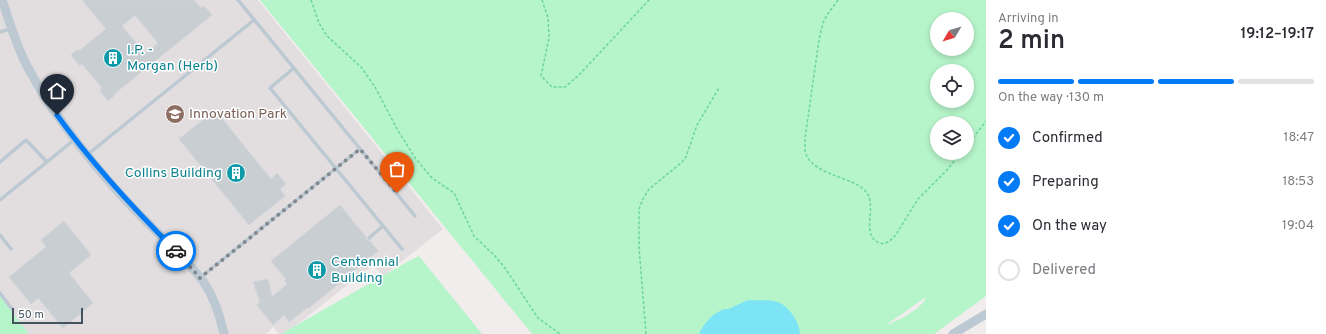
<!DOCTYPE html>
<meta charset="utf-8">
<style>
body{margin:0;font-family:Overpass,sans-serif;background:#f7f7f7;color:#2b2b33;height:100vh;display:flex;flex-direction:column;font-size:15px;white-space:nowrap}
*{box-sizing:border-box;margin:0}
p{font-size:13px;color:#7c7c81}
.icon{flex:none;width:22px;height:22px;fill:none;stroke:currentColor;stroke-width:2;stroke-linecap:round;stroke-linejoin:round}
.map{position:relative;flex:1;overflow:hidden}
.sheet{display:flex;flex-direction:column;background:#fff;width:340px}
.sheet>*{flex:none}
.needle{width:26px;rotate:232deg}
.tools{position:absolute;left:930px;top:12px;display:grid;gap:8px}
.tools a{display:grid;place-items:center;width:44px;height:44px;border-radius:50%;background:#fff;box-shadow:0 2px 6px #0003;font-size:20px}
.scale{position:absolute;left:12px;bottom:10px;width:71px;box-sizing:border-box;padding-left:4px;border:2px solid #44535d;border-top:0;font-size:11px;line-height:14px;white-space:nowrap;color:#44535d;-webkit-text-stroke:3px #fff;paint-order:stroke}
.pin{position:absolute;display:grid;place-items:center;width:34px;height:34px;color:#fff;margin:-41px -17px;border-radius:50% 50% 50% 0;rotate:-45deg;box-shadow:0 0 4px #0007}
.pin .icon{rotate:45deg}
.courier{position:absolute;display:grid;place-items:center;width:40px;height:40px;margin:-20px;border:3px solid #037bf5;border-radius:50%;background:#fff;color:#222;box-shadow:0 1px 5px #0007}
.headline em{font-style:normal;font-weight:600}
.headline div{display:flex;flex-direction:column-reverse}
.headline{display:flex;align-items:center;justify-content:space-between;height:68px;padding:0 12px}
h1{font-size:26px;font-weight:600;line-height:30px}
.bar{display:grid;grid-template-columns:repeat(4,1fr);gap:6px 4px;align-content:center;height:48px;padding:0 12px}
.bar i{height:5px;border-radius:3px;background:#e1e1e2}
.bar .selected{background:#037bf5}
.bar p{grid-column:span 4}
ol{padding:0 12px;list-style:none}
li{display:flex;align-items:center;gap:12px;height:44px}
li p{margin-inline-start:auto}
li .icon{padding:4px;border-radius:50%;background:#037bf5;color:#fff;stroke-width:4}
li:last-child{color:#7c7c81}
li i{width:22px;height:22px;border:2px solid #e1e1e2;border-radius:50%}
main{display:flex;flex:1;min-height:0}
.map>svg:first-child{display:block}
.education{fill:#e2dedf}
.green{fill:#b6f4ca;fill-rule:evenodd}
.water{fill:#7de4f6}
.building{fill:#c9ced3;stroke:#d1d4da;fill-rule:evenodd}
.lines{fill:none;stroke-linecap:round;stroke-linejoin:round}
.path{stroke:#6ad69a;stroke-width:1.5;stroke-dasharray:3 2;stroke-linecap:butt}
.service{stroke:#bcc9d2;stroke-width:3.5}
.tertiary{stroke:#bcc9d2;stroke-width:9}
.done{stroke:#81898f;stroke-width:4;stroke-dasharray:0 7.2}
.route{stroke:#037bf5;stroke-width:5}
.labels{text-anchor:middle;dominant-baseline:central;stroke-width:3;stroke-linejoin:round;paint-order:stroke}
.culture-label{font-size:14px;fill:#0d838f;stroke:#fff;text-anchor:start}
.education-label{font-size:14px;fill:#785e54;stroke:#fff;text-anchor:start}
</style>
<main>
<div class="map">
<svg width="986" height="334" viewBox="0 0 986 334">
<rect width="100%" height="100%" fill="#f1eded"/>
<path class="education" d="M0,0H258L443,229L383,276L373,265L285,334H279L273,327L266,334H0Z"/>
<path class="green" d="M260,0H986V296L934,334H532ZM937,19H967V49H937ZM937,71H967V101H937ZM937,123H967V153H937ZM926,297C922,309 898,321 886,325Z
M419,256L482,334H281L407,262Z
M0,296L29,334H0Z"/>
<path class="water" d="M749,300C758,301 772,299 780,303C790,308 800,323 800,334H699C703,324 714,312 725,309C727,309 729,309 731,308C737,305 742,302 749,300Z"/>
<path class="building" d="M82,0H194L201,8L204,6L212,15L114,94L115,95L108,101L100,91L102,88L82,64L80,66L71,55L78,49L79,51L106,29ZM135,15L158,43L145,54L122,26Z
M215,110L271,179L277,173L286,184L280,189L285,196L249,225L179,139Z
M340,205L366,237V240L370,241L378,251L309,308L308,307L289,322L284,315L273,325L257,305L260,302L253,282L268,279L272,297L287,284L284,281L286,279L271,261Z
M64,221L91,255L69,273L93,303L63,328L38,298L31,304L9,277L46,247L41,240Z"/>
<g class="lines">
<path class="path" d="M311,0L319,23L327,36L361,67L375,87L397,129L416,159L432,178L454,193L474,236L495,256L505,268L538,318L560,334
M542,0L548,18L549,38L541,76L552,87H565L578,76L649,0
M838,0L827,15L823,23L819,40L805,138C805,142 805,147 805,151C809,169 835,175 849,181C856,184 863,187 867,193C877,207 860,237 880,243C886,245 891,240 895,236L918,199L946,171L961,153
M967,146L986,121
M646,334L639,247V209L644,197L649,189L681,163L686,157L697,125L719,88"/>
<path class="service" d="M238,0L415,216
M0,32L10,29
M294,68L270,88L402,249
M87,155L254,20
M0,162L26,140L47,162
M0,200L74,140
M0,235L11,249
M369,238L383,226
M201,277L360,149
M0,293L12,309"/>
<path class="tertiary" d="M2,0C9,20 15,41 24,60C47,106 79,147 113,186C131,207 151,226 170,245C181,256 193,268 203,281C214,297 220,315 224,334
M953,334L986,314"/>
</g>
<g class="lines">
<path class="done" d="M176,251L200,278L360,149L397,193"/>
<path class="route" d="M57,115C93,165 133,208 176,251"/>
</g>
<defs>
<g id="building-disc" transform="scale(1)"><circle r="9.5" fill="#0f9aa8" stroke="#fff"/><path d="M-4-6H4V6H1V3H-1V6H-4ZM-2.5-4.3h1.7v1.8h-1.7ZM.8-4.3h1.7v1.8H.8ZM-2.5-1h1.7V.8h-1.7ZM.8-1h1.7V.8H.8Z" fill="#fff"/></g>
<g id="university-disc" transform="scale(1)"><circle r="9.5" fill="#8d6e63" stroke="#fff"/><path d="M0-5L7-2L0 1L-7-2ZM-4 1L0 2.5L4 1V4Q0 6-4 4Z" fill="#fff"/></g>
</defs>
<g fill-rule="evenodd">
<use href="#building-disc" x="113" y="58"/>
<use href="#university-disc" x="175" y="114"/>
<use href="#building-disc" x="236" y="173"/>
<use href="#building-disc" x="317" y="270"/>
</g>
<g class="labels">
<g class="culture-label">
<text x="127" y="50">I.P. -<tspan x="127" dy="16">Morgan (Herb)</tspan></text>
<text x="222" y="173" text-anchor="end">Collins Building</text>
<text x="331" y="262">Centennial<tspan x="331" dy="16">Building</tspan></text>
</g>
<g class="education-label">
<text x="189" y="114">Innovation Park</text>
</g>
</g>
</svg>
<div class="tools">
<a><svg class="needle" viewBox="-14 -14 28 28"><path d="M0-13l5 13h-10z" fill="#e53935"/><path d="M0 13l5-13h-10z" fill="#7c7c81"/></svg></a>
<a><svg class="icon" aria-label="locate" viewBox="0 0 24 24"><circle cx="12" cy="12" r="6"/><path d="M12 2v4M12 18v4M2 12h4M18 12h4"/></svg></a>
<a><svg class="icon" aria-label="layers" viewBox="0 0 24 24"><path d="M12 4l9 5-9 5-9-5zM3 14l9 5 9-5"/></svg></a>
</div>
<div class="scale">50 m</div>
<div class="pin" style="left:397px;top:193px;background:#ea580c"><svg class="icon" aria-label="bag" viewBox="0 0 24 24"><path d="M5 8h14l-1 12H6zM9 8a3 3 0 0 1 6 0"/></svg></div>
<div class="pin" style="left:57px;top:115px;background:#1f2937"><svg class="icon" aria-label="home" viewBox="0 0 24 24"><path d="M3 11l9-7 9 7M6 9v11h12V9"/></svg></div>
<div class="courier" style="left:176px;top:251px"><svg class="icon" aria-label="car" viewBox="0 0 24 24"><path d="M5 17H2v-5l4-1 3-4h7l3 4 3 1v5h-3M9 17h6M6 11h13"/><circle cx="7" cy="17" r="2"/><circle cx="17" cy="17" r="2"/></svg></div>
</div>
<section class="sheet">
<div class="headline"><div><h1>2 min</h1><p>Arriving in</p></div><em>19:12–19:17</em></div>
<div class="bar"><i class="selected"></i><i class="selected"></i><i class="selected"></i><i></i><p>On the way · 130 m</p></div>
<ol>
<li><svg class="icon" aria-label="check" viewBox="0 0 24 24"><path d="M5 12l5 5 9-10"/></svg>Confirmed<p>18:47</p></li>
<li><svg class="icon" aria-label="check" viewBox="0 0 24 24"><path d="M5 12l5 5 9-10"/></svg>Preparing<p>18:53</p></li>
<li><svg class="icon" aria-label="check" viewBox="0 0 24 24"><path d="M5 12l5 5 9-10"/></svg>On the way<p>19:04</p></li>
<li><i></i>Delivered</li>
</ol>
</section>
</main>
